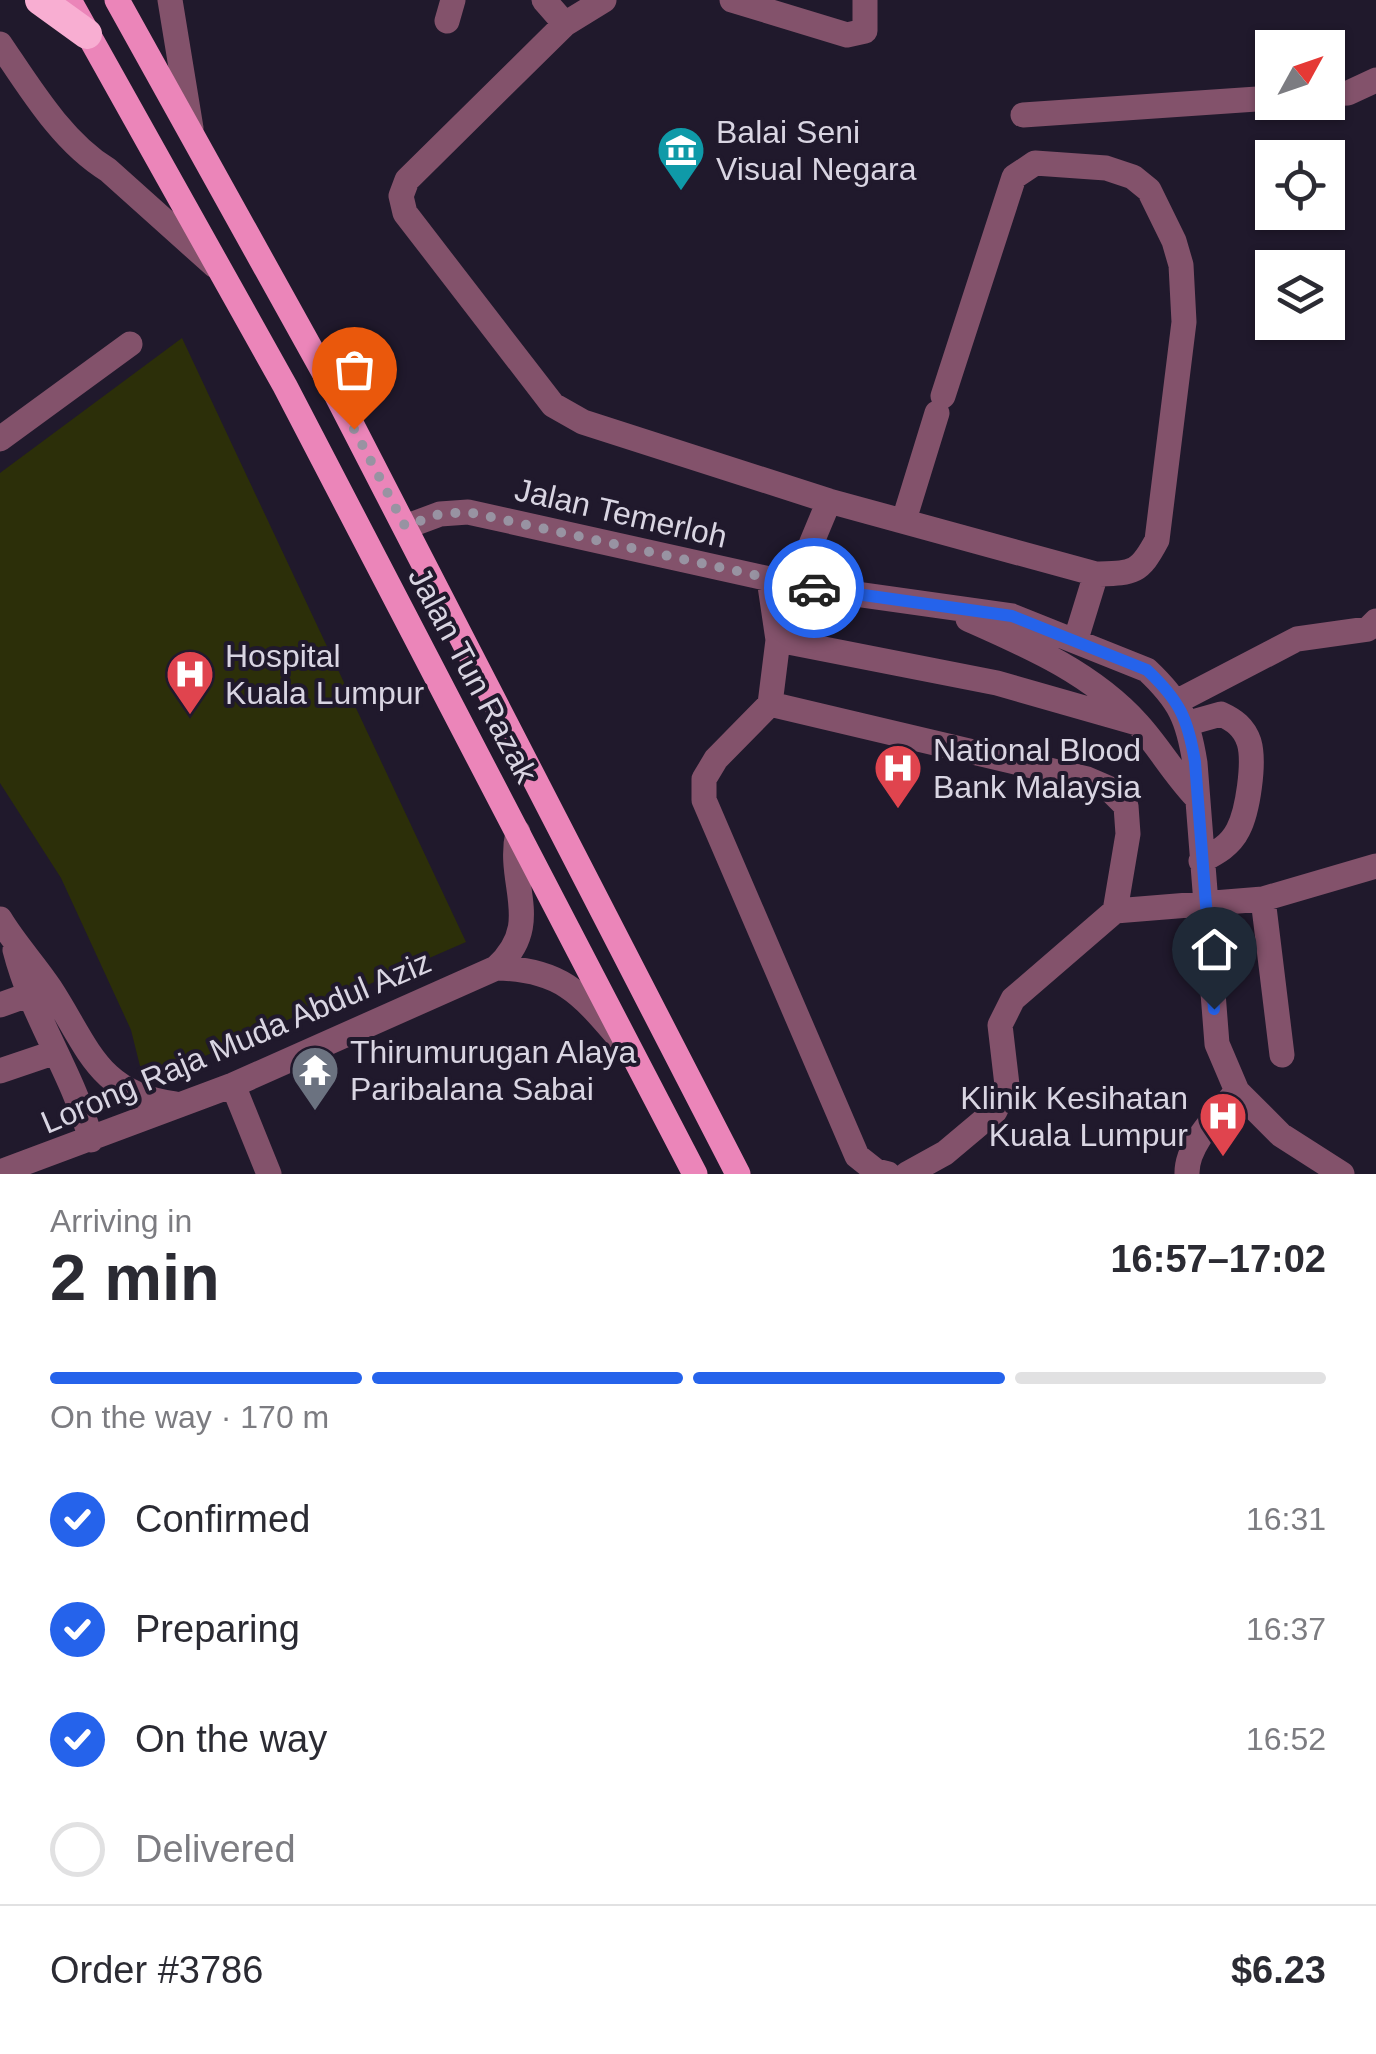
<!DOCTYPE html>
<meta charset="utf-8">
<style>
body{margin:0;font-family:Arial,sans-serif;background:#f7f7f7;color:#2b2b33;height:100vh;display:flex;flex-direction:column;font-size:38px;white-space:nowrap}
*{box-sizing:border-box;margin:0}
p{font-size:32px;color:#7c7c81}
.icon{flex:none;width:55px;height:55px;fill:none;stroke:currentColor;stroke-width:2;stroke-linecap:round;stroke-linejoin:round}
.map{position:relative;height:1174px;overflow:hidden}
.drawer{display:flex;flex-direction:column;background:#fff;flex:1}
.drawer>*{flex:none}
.needle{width:65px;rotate:50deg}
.tools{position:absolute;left:1255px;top:30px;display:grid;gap:20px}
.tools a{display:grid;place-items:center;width:90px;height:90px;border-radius:0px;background:#fff;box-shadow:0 2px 8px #0004;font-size:50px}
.pin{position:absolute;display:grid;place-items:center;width:85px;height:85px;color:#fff;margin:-102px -42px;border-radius:50% 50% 50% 0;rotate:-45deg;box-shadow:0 0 10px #0007}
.pin .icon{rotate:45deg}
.courier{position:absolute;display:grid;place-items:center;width:100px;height:100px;margin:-50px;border:8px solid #2563eb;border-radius:50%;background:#fff;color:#222;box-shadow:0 2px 12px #0007}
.headline em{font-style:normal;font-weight:700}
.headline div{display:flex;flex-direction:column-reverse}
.headline{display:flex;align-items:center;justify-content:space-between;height:170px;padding:0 50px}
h1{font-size:65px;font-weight:700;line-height:75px}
.bar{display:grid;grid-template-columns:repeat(4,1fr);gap:15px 10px;align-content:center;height:120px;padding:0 50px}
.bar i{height:12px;border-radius:8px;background:#e1e1e2}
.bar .on{background:#2563eb}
.bar p{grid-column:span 4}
.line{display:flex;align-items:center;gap:25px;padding:0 50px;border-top:2px solid #e1e1e2}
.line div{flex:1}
ol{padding:0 50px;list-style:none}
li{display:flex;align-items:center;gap:30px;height:110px}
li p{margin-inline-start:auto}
li .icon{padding:10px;border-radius:50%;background:#2563eb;color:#fff;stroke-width:4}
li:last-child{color:#7c7c81}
li i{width:55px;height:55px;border:5px solid #e1e1e2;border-radius:50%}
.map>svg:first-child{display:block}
.green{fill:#2c2f09}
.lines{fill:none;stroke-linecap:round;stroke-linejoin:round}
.minor{stroke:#83526b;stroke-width:25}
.major{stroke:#eb85b9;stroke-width:25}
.highway{stroke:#f8aed2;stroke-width:30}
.done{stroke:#9893a2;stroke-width:10;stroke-dasharray:0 18}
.route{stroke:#2563eb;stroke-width:12}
.labels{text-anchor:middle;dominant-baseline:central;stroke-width:8;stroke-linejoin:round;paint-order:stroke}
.poi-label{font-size:32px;fill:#d9d5e2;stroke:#20192c;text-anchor:start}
.street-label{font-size:32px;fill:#d9d5e2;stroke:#20192c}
</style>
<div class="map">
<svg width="1376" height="1174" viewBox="0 0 1376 1174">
<rect width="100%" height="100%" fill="#20192c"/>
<path class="green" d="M182,338L466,942L175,1069L140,1066L131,1030L61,878L0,783V473Z"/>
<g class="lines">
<path class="minor" d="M170,0L191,128
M544,0L565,24
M604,0L565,24L407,180L401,196L405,213L553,405L583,422L829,501L1096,574C1133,573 1139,574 1157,540L1184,322L1181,265L1174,241L1149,190L1133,177L1106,168L1035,163L1014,177L943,396
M732,0L847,35L865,31V0
M447,21L453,0
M0,44C30,88 62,142 108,170L214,265
M1328,94L1348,93L1376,80
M1023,115L1272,98
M0,439L130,344
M904,520L937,413
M405,527L440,514L468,512L806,587L1012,616L1147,670C1180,701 1188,719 1195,763L1217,1044L1237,1091L1281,1135L1342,1174
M769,579L778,640L770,704L716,759L704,779V800L857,1156L876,1171L888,1174
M806,587L809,549L829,501
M968,619C1029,646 1092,673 1138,724C1159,747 1174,774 1196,797
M1076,639L1096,574
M778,640L997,683L1137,723
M1176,702L1297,639L1368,629L1376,621
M770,704L1087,779L1108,788L1126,806L1128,834L1115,911
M1189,723L1221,714C1234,720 1244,727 1249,742C1255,762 1248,811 1238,830C1230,846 1216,853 1201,861
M1263,899L1282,1055
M0,919C15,944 34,964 50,988C88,1046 97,1094 175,1104
M15,950C32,1017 73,1073 91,1140
M496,968C560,969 580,992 620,1039
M0,1005L28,995
M0,1071L56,1052
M233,1085L269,1174
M0,1172L233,1085L496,968C545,923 506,885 518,832
M907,1174L945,1153L995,1111L1007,1085L1000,1025L1013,999L1115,911L1263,899L1376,866
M1187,1174C1186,1144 1219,1113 1237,1091"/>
<path class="major" d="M69,0L285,386L695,1174
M117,0L337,396L738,1174"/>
<path class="highway" d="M40,0L87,34"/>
</g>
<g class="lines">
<path class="done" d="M354,429L405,526L440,514L468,512L814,588"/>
<path class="route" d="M814,588L1012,616L1147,670C1180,701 1188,719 1195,762L1214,1009"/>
</g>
<defs>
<g id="museum-pin" transform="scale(2.5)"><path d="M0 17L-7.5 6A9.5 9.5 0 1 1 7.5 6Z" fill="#0f9aa8" stroke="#20192c"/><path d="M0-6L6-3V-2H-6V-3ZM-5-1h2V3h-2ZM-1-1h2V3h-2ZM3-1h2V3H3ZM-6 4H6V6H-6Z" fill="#fff"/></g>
<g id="hospital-pin" transform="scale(2.5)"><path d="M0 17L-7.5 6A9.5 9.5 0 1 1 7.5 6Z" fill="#e0444e" stroke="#20192c"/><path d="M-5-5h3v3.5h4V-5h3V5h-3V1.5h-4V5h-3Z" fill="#fff"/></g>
<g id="temple-pin" transform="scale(2.5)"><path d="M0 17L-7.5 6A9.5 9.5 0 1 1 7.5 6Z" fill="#6b7280" stroke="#20192c"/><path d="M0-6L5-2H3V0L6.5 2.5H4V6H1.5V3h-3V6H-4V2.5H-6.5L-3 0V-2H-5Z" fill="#fff"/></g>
</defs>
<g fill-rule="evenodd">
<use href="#museum-pin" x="681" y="150"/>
<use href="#hospital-pin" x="190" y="674"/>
<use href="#hospital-pin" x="898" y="768"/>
<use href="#temple-pin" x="315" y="1070"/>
<use href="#hospital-pin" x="1223" y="1116"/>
</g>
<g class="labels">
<g class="poi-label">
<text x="716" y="132">Balai Seni<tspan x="716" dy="37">Visual Negara</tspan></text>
<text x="225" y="656">Hospital<tspan x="225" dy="37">Kuala Lumpur</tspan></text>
<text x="933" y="750">National Blood<tspan x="933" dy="37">Bank Malaysia</tspan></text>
<text x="350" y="1052">Thirumurugan Alaya<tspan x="350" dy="37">Paribalana Sabai</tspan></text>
<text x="1188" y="1098" text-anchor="end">Klinik Kesihatan<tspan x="1188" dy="37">Kuala Lumpur</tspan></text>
</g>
<g class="street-label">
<text transform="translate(621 513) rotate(13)">Jalan Temerloh</text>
<text transform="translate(473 675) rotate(62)">Jalan Tun Razak</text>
<text transform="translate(236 1042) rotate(-23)">Lorong Raja Muda Abdul Aziz</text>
</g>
</g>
</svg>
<div class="tools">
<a><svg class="needle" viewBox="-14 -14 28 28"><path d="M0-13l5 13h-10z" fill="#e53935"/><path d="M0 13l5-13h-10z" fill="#7c7c81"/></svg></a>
<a><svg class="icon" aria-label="locate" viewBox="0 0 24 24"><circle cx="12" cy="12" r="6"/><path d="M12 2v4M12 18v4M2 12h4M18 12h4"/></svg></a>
<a><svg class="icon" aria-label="layers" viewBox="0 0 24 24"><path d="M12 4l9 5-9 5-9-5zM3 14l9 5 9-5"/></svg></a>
</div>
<div class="pin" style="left:354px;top:429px;background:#ea580c"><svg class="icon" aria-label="bag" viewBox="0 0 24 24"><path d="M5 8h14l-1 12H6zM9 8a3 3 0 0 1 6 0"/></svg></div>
<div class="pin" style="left:1214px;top:1009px;background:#1f2937"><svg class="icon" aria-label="home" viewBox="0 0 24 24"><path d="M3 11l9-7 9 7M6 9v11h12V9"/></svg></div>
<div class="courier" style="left:814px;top:588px"><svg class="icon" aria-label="car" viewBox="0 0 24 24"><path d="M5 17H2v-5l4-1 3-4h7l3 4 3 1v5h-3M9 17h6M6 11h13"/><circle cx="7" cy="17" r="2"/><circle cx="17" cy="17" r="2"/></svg></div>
</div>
<section class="drawer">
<div class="headline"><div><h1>2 min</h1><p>Arriving in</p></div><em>16:57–17:02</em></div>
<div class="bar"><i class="on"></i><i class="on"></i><i class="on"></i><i></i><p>On the way · 170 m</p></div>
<ol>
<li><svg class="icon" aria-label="check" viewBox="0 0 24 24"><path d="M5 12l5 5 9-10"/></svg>Confirmed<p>16:31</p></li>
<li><svg class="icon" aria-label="check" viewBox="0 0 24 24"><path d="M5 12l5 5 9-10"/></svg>Preparing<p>16:37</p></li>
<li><svg class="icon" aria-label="check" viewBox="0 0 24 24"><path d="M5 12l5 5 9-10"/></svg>On the way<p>16:52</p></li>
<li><i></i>Delivered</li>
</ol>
<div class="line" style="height:130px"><div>Order #3786</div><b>$6.23</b></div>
</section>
